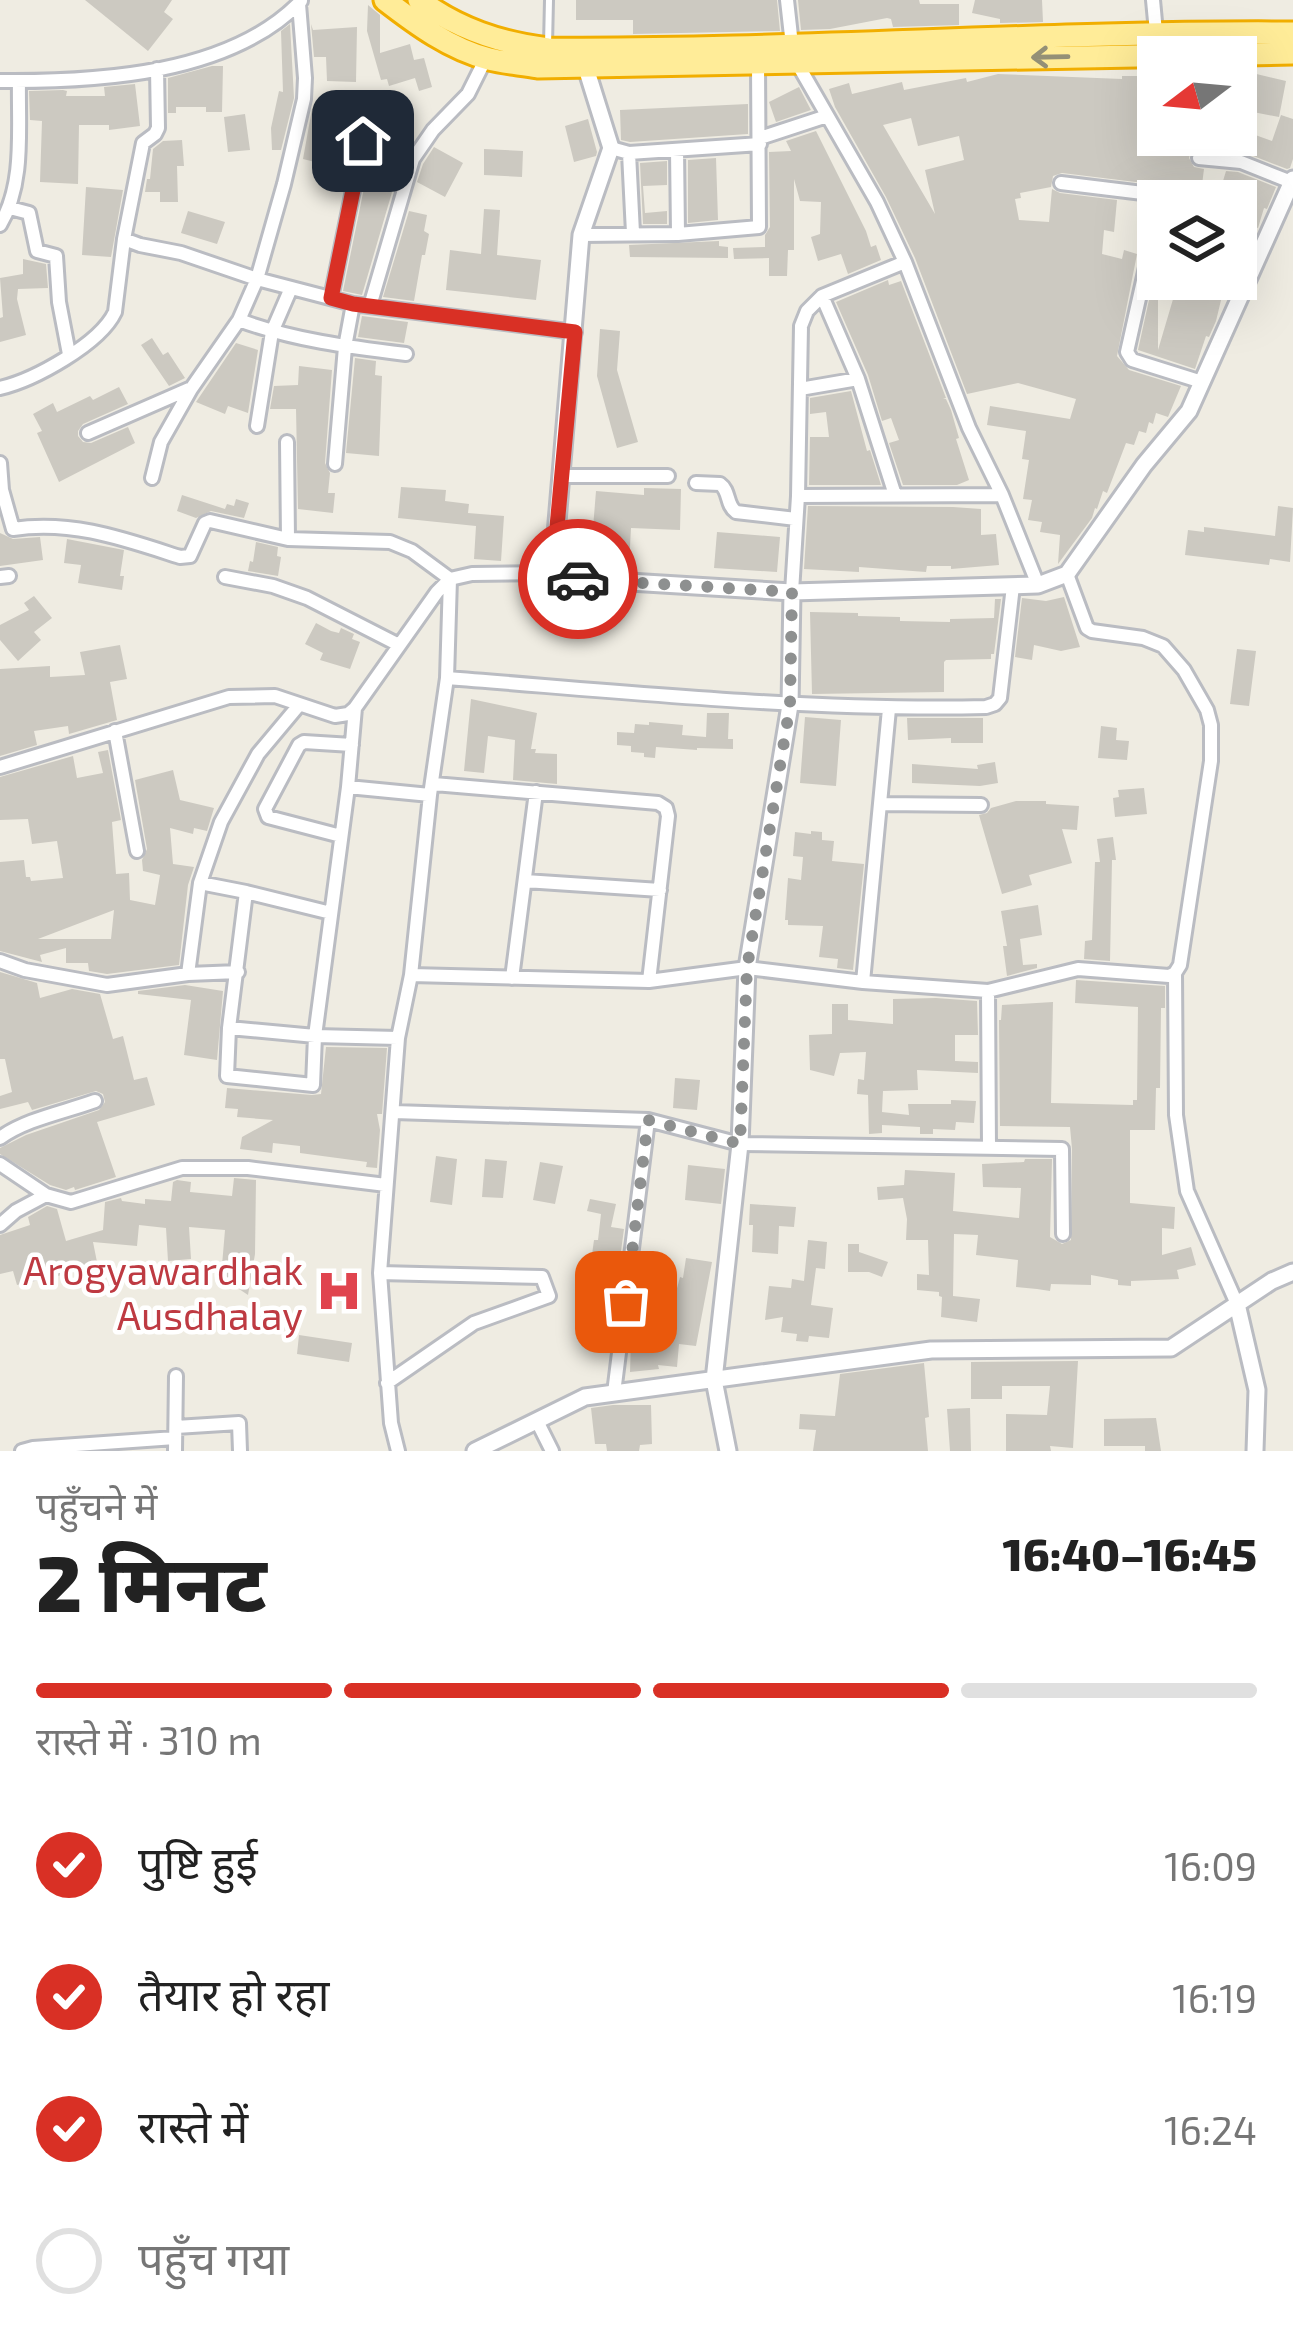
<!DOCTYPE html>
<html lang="hi">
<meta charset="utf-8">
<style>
body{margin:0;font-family:"Exo 2","Noto Sans Devanagari",sans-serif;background:#f6f6f6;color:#222;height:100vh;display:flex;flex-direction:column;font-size:45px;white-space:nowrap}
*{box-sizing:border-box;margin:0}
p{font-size:39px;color:#767676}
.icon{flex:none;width:66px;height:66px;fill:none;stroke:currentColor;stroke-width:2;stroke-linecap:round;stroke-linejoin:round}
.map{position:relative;height:1451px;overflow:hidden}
.sheet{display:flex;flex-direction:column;background:#fff;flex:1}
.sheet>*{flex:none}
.needle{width:78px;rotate:254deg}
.controls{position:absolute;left:1137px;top:36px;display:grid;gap:24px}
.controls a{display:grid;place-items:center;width:120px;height:120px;border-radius:0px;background:#fff;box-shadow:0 12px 48px #0002;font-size:60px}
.pin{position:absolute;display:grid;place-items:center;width:102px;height:102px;color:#fff;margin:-51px;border-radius:24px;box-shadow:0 6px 18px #0006}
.courier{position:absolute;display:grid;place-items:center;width:120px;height:120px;margin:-60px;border:9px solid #d93025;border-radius:50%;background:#fff;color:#222;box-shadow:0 3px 15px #0007}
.summary em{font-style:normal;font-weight:800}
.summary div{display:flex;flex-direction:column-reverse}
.summary{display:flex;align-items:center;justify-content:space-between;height:204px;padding:0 36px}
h1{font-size:78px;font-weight:800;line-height:90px}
.bar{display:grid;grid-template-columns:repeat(4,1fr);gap:18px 12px;align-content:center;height:144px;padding:0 36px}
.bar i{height:15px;border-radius:9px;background:#e0e0e0}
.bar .current{background:#d93025}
.bar p{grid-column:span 4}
ol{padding:0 36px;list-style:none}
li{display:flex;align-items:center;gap:36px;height:132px}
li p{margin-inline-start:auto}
li .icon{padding:12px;border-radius:50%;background:#d93025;color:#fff;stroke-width:4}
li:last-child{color:#767676}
li i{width:66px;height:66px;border:6px solid #e0e0e0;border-radius:50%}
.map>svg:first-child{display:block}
.building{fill:#ccc9c1;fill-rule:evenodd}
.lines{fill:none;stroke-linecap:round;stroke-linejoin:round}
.service-casing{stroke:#babcc2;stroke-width:12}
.minor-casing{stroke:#babcc2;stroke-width:18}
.tertiary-casing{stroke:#babcc2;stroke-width:21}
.trunk-casing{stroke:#f1ae00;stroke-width:27}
.service{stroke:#fff;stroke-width:6}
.minor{stroke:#fff;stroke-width:12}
.tertiary{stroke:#fff;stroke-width:15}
.trunk{stroke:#ffec98;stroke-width:21}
.oneway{stroke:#949076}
.done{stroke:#8e9090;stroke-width:12;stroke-dasharray:0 21.6}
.route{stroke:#d93025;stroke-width:15}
.labels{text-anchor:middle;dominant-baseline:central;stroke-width:9;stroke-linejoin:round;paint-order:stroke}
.health-label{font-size:39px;fill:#be3a42;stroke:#fff;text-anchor:end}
</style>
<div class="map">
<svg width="1293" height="1451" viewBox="0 0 1293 1451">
<rect width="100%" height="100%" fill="#efece2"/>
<path class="building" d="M85,0H172L164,12L173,19L148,51Z
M576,0H777L780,31L633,34V20H576Z
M798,0H919L920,4H959V25L893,27L891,19L887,18L830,29L801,30Z
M975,0H1042L1043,22L1000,23V19L972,13Z
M368,5L380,15V53L410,44L414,60L424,58L432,87L419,91L415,78L389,86L387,79L381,80L367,31Z
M290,24L294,98L281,150H272L271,128L279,91L283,92L281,31Z
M311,24L313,30L357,27L356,82L327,81L326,57H314Z
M212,66H223L222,112H206V107H176V113H168V78Z
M1244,71L1286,81L1279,117L1253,112L1247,132L1272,141L1281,115L1293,119V159L1290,168L1287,169L1243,152L1199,148L1191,151L1189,158L1194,167L1204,169L1200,201H1163L1160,189L1152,184L1062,173L1053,176L1051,187L1020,193L1021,198L1015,199L1019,220L1049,222L1052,189L1060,193L1117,200L1114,232L1104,230L1102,254L1122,259L1124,250L1137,254L1117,356L1129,370L1181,386L1168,417L1156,413L1153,424L1149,422L1146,433L1139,431L1134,445L1126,443L1107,493L1103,491L1097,509L1095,508L1092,518L1058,564L1060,535L1040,532L1042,522L1028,520L1032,500L1023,499L1029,460L1022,459L1026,431L987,425L990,406L1070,419L1076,399L1018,383L967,394L915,258L886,197L835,107L829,89L849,83L852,94L902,82L904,90L966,78L967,82L998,74L1122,79V76H1158V135H1236V100ZM911,118L918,146L959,136L964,160L925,170L935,214L883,125Z
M135,84L140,126L109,130V125H79L78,184L40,182L42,121L30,120L29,91L63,90L67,91L66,96H105L104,87Z
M799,87L811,110L776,122L769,102Z
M748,104V134L630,142L621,140L620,110Z
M312,109L329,111L319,163L303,159Z
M245,114L250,150L228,152L224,117Z
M588,119L597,152L596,156L574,162L565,126Z
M816,131L866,231L871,247L876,245L881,260L848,274L841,254L818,261L811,237L820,234L821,202L800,201L794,179V250H788L787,276H769V258L734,259L733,248L765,247V235L770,227L769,152L791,151L786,141Z
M182,140L184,166H177L178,202H160V192H145L147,179H150L153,149L163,141Z
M373,144L404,151L362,295L343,291Z
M434,147L463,163L445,197L417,182L423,164Z
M484,149L523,151L522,177L484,175Z
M716,158L718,220L688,223V160Z
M667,161V185L643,186L645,213L667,211V224H643L640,163Z
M1226,171L1238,172L1276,187L1267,209L1264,208L1258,228L1236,221V201H1217Z
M86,187L123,190L111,257L82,255Z
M484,209L500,210L497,255L541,260L536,300L446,290L450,250L481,254Z
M188,211L225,222L217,244L181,233Z
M409,211L427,215L424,231L429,234L425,255H422L414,301L383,297Z
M719,241V246L728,247V258L630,257L629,245Z
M23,259L46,264L48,288L18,289L17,299L26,335L0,342V318L3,317L0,278L23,274Z
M1158,259V350L1179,279H1235L1227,298L1222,296L1216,321L1209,337L1206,336L1195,369L1138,350Z
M888,280L889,285L901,281L946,398H943L946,399L951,410L959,438L956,439L969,480L957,485H903L889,443L899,440L891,418L882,421L868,375L836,302Z
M362,316L408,322L404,343L358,337Z
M600,329L620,331L617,370L638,442L617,448L597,376Z
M152,338L163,355L168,352L185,378L169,386L141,345Z
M236,343L258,350L248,413L228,406L225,414L196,402Z
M355,358L376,361L375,375L382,376L379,456L346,453Z
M299,366L332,370L325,463L330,473L328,493H335L333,513L298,509L296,409H270L274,386L298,385Z
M119,387L128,404L83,424L78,431V436L83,442L91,443L128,427L135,443L59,482L37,433L42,431L33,414L53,403L57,412L90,396L93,400Z
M851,391L867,451L870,450L881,485H809L810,437H829L826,412L810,414V398Z
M401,487L446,490L445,501L469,504L468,513L504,516L501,561L474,559L476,526L398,518Z
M644,488L681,489L680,530L631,528L629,565L608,563L611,530L593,528L596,491L644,495Z
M182,495L225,509L227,504L234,506L236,499L249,503L244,518L211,511L196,518L177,511Z
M808,506L953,507L981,509V535L996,534L999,565L951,569V566H927L926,572L859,567V572L804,569Z
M1278,506L1293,508L1290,562L1270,559L1269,565L1185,555L1188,530L1204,532V527L1275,536Z
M717,532L780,537L777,572L714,568Z
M0,533L13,539L40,537L43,560L0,566Z
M67,539L124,550L120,576H124L122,590L78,583L81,565L64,563Z
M256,542L278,547L277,556L281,557L278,576L248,571L250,561L253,562Z
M34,596L52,618L34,632L41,640L18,661L0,640V625L29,610L24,603Z
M1064,597L1080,647L1061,651L1034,645L1032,660L1015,657L1022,598L1046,601Z
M995,599H1001L994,654H991V659L946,660L944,662V692L812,694L810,612L858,613V616L900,617V621L950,622V619L994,618Z
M316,623L331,631L339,633L341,628L354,634L352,639L360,642L350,669L320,660L323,653L305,644Z
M120,645L127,679L110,682L117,720L69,734L68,726L34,731L37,745L0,756V669L50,666V677L85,675L80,652Z
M1237,649L1256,651L1249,706L1230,704Z
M471,699L537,713L531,749H536L535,753L557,754V784L513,780L515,740L488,736L484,773L464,771Z
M707,713H729L728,739H733V749L697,748V750L656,747L655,758L644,757V753L631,752V746L617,745V732L634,733L635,724L649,725V722L683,725L682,735L706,737Z
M805,717L841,720L836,786L800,783Z
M907,718H983V743H951V738L908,740Z
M1101,726L1117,728L1116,740L1129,741L1127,760L1098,758Z
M108,750L121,820L112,822L116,874L129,873L130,900L155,905L160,875L143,871L142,860L147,849L135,780L173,770L180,800L214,808L207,831L194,828L193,834L170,828L173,864L194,867L188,885L179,965L107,974L89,971L88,963H66V948L40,955L42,962L0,951V862L24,860L26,877H30L31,881L63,878L57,841L32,844L28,819L0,820V777L73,756L77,778L103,773L98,752ZM114,910L111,939H38Z
M995,762L998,783L980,786L912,783V764L978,769L977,765Z
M1144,788L1147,814L1115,817L1113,798L1119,797L1118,790Z
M1016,801H1046V804L1079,806L1077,830L1062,829L1072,863L1029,875L1032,885L1002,894L979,815L987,813L991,808Z
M811,831L822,832V840L834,841L832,861L864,864L853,970L837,968L838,959L819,957L823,926L788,925V920H785L788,878L801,880L803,857L793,856L795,832L811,834Z
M1113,837L1116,860H1112L1110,961L1084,959L1085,941L1092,940L1095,862H1100L1097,839Z
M1038,905L1042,935L1020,939L1023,965L1037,964V968L1007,976L1003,946H1007L1001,911Z
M0,972L37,983L40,998L72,989L100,994L113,1039L123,1036L134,1080L147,1077L155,1105L97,1122L116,1177L75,1190L74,1187L66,1190L50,1185L0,1154V1148L26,1135L99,1110L105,1102L103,1094L96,1091L32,1110L28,1102L0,1109V1096L12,1092L5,1059H0Z
M1076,980L1165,986V1008H1161L1160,1088H1156L1155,1130H1130V1203L1175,1207L1174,1229L1162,1228V1255L1191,1247L1196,1265L1177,1270L1179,1279L1131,1281V1286L1118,1285V1280L1091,1275V1285L1051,1284L1050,1291L1037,1289L1016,1287L1018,1260L976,1255L978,1235L954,1234L953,1296L980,1299L977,1322L941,1317L942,1297L939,1296V1292L917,1290V1274L929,1275L928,1240H906L907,1219L903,1198L878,1200L877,1187L904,1185L905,1170L955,1173L953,1211L1019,1218L1021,1188L983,1187L982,1164L1024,1162L1025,1159H1052L1050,1237L1062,1244L1071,1240L1072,1149L1070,1127L1000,1126L999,1020H1001L1002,1005L1053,1002L1051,1103L1133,1105V1100H1137L1138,1007L1075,1003Z
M185,985L223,991L217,1060L184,1055L191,1000L138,994V991Z
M936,998L977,1001L978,1035H955V1061L978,1062V1073L917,1070L918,1090L883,1091L882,1112L909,1115L908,1104H951V1100L976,1101L974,1123L956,1122L955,1130L933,1129V1134H920V1127L882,1125V1133L869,1134L868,1095L857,1094L858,1079L864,1080L866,1052L840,1053L834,1076L810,1070L809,1035L832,1034V1004H848V1020L893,1024V999Z
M326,1047L387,1048L382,1114H377L380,1130L377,1168L366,1167L367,1162L300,1153V1146L273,1143L272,1153L240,1149L242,1137L273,1120L237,1117L238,1109L225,1108L227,1088L312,1095L321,1094Z
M675,1078L700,1080L697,1110L673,1108Z
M436,1156L457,1159L452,1205L430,1202Z
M485,1159L507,1161L503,1198L482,1197Z
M540,1162L563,1166L555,1204L533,1200Z
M688,1165L725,1169L721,1204L685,1200Z
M234,1178L256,1180L255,1254L248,1295L221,1277L225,1230L189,1227L191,1259L168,1261L166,1228L139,1225L137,1246L93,1242L98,1267L17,1285L13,1271L0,1274V1235L30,1225L28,1217L47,1206L57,1209L66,1241L103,1230L105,1202L121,1198L122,1201L145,1204V1199L171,1201L173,1182L177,1180L191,1182L190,1192L232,1196Z
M590,1199L616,1204L611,1227L624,1229L618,1273L590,1269L594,1240H598L601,1214L587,1211Z
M750,1204L796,1207L794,1227L779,1226L778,1254L752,1252L753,1225H749Z
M808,1240L827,1242L825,1269L816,1268L811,1305L833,1308L829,1338L809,1336L808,1342L796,1341L797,1334L781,1332L783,1317L765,1320L769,1286L791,1288L792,1279L804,1281Z
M848,1244H859V1252L888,1262L882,1277L869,1272H848Z
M686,1258L712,1262L696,1346L679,1344L677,1367L658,1365L659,1369L630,1372L631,1342L639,1297L646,1298L647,1291L675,1296L680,1277L683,1278Z
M299,1335L352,1343L349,1362L297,1354Z
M1078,1361L1073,1448L1050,1446L1051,1451H1006V1414L1047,1415L1050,1386H1002V1399H971V1362Z
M924,1363L929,1417L925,1418L928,1451H813L816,1430L799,1429L800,1414L835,1416L840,1374Z
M613,1405H651L652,1444L640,1445L639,1451H607L606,1444H595L591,1408Z
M970,1408L971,1451H950L947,1409Z
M1156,1418L1161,1451H1145V1446H1104V1419Z"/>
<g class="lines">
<g class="service-casing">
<path id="service" d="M548,45L549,0"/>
</g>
<g class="minor-casing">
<path id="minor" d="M787,0L792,45L797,63L877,202L905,262L969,428L1002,495L1038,585
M1153,0L1156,32
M0,81C96,82 230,75 301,1
M760,138L827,116
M611,148L629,153L760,144
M677,150L678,234
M629,153L633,233
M1199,158L1241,162L1291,182
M1061,183L1151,194L1153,199L1147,263L1127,352L1132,360L1202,382
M10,208L29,213L37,251L56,256L59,302L69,354
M0,225C25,183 18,129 19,81
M581,235L678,234L759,227L758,64
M124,239L140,245L181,253L257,279L353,304L575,332
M822,296L858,379L895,495
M331,298L363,141
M370,306L413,159L433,130L468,94L486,58
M239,320C293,340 349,347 406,354
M0,388C34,380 100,344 115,312L124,239L143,143L155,134L158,128L157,69
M800,389L858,379
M257,426L272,332L291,288
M88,433L189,389
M287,442L288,539
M0,463L2,490L13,529C72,520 124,539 180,557L190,556L205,523L210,521L288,539L390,542L412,551L450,579L447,678L430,795L411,975L398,1038L380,1273L391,1423L398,1451
M335,464L345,347L353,304
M560,476H668
M152,478L161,442L191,389L239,320L257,279L284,184L304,99L305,78L299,4
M696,483L720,484C730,491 726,505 736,512L796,519
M798,496L1002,495
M0,577L9,576
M225,577L273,586L307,598L399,645
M792,592L798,496L801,326L807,311L822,296L905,262
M447,678C627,692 806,711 986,707L995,704L1000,698L1013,586
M115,731L137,851
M0,767L229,697L275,696L335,716L348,714L355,708L437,592L450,579L472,574L556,573
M434,784L658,803L666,808L668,816L649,981
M348,787L355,708
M881,804L981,805
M341,836L268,817L265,809L299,745L304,742L352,745
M525,881L660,890
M200,883L246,892
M331,913L246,892L229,1028L227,1076L313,1085L315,1036L348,787L430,795
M0,961L25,970L107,985L188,974L200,883L221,822L258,754L299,705
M1175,973L1176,1115L1187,1191L1237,1304
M188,974L238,972
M411,975L649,981L747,968L863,982L988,991L1078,969L1169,976L1175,973L1180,965L1211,761V725L1207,710L1184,670L1163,646L1143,638L1092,631L1087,628L1067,574
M512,978L536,792
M863,982L889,709
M988,991L989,1147
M229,1028L315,1036L398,1038
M394,1112L648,1120L740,1144L1062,1149L1063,1234
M0,1138C26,1119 65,1112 95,1101
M0,1164L46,1195
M0,1225L16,1211L46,1195L71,1202L182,1168H248L386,1185
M380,1273L542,1277L549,1296L474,1323L387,1383
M614,1393L648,1120
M537,1421L552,1451
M176,1427L239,1423L240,1451
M22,1451L33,1448L175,1438
M175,1451L176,1376"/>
</g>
<g class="tertiary-casing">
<path id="tertiary" d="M587,59L586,68L611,148L581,235L554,558L556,573L564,578L792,592L1038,585L1067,574L1144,465L1189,411L1293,179
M1237,1304L1257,1390L1255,1451
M475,1451L585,1397L931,1350L1171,1348L1272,1281L1293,1272
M728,1451L714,1380L740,1144L747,968L790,705L792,592"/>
</g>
<g class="trunk-casing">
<path id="trunk" d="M385,0C416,24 450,49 489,59C505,63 522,64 538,67L1293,53
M419,0C458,29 500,43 548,49C796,51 1044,31 1293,33"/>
</g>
<use href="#service" class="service"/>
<use href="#minor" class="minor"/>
<use href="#tertiary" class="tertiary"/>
<use href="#trunk" class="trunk"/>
</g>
<defs><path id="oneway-shaft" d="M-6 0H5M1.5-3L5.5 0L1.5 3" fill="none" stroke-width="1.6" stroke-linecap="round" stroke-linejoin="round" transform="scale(3)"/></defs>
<use class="oneway" href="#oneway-shaft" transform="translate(1050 57) rotate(179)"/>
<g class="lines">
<path class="done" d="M578,579L792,592L790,705L747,968L740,1144L648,1120L626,1302"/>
<path class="route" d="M363,141L331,298L353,304L575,332L554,559L556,573L564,578L578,579"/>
</g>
<defs>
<g id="hospital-bare" transform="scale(3.6)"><path d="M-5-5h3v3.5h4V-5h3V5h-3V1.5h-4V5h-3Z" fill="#e0444e" stroke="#fff" stroke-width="2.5" paint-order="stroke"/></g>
</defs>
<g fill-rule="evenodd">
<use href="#hospital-bare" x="339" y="1291"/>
</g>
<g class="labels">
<g class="health-label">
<text x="303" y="1269">Arogyawardhak<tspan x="303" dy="45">Ausdhalay</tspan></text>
</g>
</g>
</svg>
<div class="controls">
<a><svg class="needle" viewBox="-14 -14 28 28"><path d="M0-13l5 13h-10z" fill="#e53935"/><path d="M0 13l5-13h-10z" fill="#767676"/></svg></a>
<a><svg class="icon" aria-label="layers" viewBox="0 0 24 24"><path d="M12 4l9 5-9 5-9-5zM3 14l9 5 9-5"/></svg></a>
</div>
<div class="pin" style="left:626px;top:1302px;background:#ea580c"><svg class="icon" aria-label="bag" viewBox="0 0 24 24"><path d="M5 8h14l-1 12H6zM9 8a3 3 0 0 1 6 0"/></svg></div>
<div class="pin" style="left:363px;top:141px;background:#1f2937"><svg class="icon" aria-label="home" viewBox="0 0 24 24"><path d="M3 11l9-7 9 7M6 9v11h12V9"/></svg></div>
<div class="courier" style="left:578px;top:579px"><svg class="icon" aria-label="car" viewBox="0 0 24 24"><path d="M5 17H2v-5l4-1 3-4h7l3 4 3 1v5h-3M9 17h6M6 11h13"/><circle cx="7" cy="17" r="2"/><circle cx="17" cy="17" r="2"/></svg></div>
</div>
<section class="sheet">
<div class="summary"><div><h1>2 मिनट</h1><p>पहुँचने में</p></div><em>16:40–16:45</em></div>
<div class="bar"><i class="current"></i><i class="current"></i><i class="current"></i><i></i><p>रास्ते में · 310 m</p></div>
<ol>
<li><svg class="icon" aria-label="check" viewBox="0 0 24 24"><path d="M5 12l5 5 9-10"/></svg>पुष्टि हुई<p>16:09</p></li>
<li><svg class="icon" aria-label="check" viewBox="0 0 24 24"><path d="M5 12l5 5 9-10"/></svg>तैयार हो रहा<p>16:19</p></li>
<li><svg class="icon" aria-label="check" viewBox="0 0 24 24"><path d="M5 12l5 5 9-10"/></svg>रास्ते में<p>16:24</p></li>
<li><i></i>पहुँच गया</li>
</ol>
</section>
